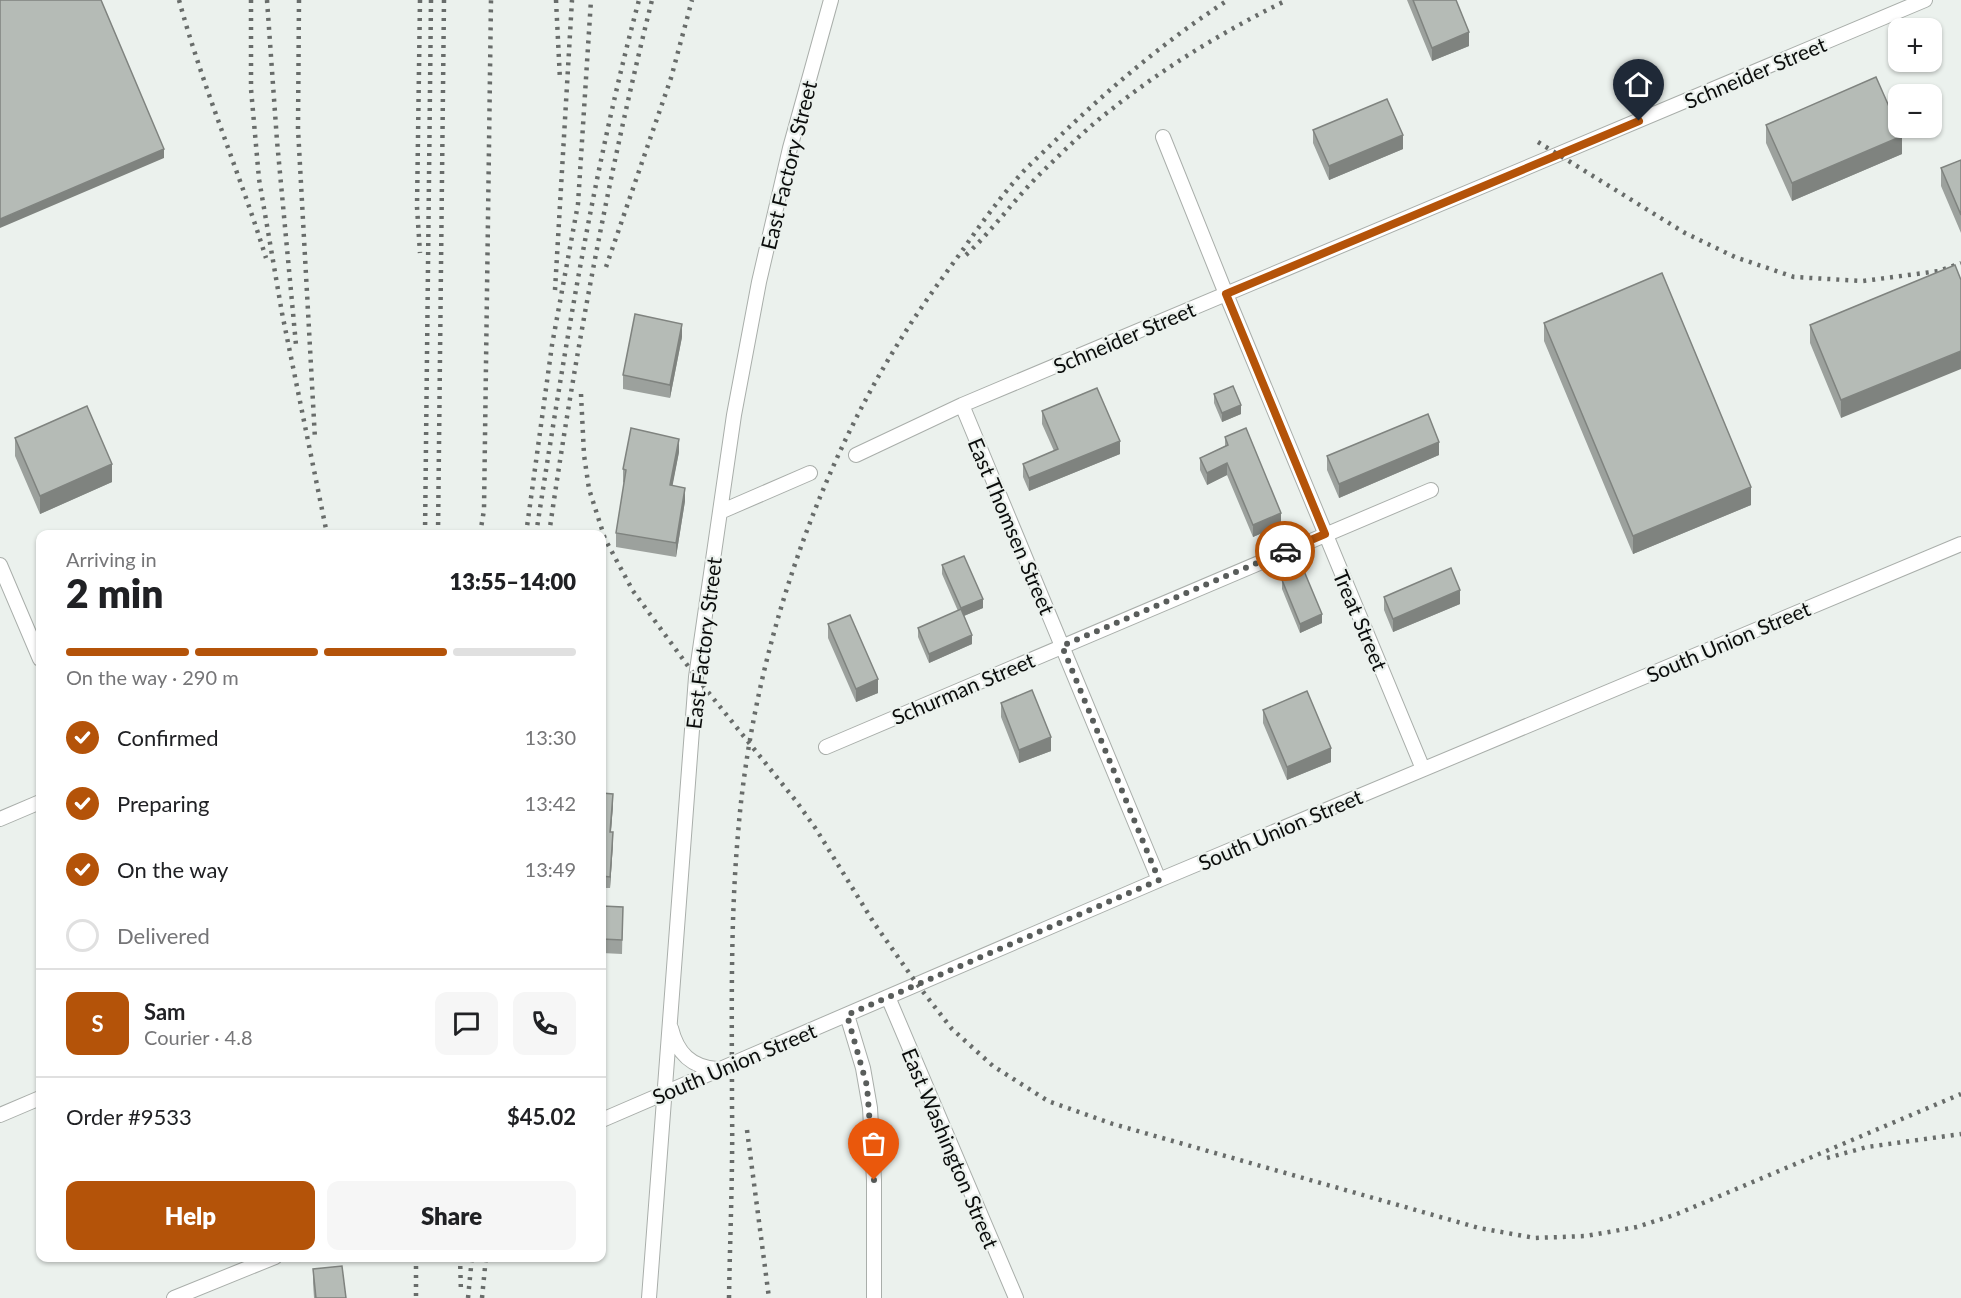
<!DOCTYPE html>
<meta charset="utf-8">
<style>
body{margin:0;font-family:Lato,sans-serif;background:#f6f6f6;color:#202124;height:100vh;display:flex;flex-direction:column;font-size:22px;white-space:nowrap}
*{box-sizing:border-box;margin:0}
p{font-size:20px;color:#757577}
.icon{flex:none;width:33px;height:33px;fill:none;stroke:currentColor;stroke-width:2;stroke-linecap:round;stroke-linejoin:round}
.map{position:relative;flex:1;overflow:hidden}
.drawer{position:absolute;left:36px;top:530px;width:570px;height:732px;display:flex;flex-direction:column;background:#fff;border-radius:12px;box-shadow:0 2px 4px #0004}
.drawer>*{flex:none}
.buttons{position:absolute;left:1888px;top:18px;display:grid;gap:12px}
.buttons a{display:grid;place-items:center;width:54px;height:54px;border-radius:12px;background:#fff;box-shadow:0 2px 4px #0004;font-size:30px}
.pin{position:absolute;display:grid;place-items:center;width:51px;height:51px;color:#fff;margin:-62px -26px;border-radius:50% 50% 50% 0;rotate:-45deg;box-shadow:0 0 6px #0007}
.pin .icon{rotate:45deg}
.courier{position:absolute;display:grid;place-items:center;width:60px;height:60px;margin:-30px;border:4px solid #b45309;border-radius:50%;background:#fff;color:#222;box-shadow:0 2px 8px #0007}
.summary em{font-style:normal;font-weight:800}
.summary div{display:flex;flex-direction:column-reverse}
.summary{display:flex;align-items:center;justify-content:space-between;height:102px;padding:0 30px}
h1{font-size:39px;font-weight:800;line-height:45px}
.bar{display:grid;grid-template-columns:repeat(4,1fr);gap:9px 6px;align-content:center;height:72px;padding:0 30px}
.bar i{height:8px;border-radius:4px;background:#e0e0e0}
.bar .current{background:#b45309}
.bar p{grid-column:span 4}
.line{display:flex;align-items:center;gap:15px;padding:0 30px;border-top:2px solid #e0e0e0}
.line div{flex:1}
.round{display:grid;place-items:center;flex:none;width:63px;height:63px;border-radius:12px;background:#f6f6f6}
ol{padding:0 30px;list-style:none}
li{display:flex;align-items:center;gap:18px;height:66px}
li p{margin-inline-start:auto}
li .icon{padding:6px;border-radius:50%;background:#b45309;color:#fff;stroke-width:4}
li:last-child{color:#757577}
li i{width:33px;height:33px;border:3px solid #e0e0e0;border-radius:50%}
.action{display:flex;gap:12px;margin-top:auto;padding:12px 30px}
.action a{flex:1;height:69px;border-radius:12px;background:#b45309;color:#fff;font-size:24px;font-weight:800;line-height:69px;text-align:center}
.action a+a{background:#f6f6f6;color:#202124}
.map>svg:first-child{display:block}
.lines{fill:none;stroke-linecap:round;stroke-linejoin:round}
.street-casing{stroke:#a9aeaa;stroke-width:16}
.street{stroke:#fff;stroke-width:14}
.rail{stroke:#686c6a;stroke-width:4.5;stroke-dasharray:3 6;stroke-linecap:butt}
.wall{fill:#9ca19d}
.shaded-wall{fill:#7f837f}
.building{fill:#b5bbb6;stroke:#7f837f;stroke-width:1.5}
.done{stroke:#595d5b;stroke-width:6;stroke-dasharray:0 10.8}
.route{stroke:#b45309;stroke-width:8}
.labels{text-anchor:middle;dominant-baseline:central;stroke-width:4.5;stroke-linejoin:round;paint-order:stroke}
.street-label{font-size:21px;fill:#0b0d0c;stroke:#ebf1ed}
</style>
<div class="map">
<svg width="1961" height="1298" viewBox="0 0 1961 1298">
<rect width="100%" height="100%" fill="#ebf1ed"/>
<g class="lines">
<g class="street-casing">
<path id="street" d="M1163,137L1226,294L1423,769
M962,405L1159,880
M856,455L962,405L1925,0
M720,512L810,473
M0,565L40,659
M826,747L1431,490
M0,819L40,802
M888,997L1016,1298
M847,1015L863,1068L870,1108L874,1180V1298
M671,1028C677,1053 691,1067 717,1069
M0,1115L40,1098
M602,1120L1159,880L1961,544
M174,1298L275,1257
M649,1298L696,677L734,415L759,282L790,148L831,0"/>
</g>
<use href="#street" class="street"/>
<path class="rail" d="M179,0C203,88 239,171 266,258
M251,0V89L259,179L282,313L327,534
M267,0L277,141L296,345
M299,0L298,129L315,439
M420,0L417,207L420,253
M556,0L560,80
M1538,142L1685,233L1735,257L1794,277L1863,281L1939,271L1961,263
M966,255C994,229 1016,197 1044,170C1066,149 1088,127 1112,109C1166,66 1226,30 1287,0
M606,267L671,78L692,0
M555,290L572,0
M581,394L584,455L589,489L605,539L633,591L696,677L796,801L816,829L874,923L917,984L952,1029L993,1066L1048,1101L1113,1124L1479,1228L1535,1238L1586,1236L1637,1227L1677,1214L1961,1094
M425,534L431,0
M438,534L444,0
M480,534L484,510L491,0
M526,534L552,345L578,204L591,0
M536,534C564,355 592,175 639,0
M549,534C575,354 608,176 652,0
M747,1130L769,1298
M1827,1158L1867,1147L1961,1134
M416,1257V1298
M460,1257L461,1293
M468,1298L472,1257
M482,1298L486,1257
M729,1298C730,1234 733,1170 732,1107C732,1016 730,925 738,834C751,668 810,484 899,342C918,311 940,281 962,251C980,225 999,199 1020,175C1033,161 1048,148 1062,134C1113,85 1168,39 1228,0"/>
</g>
<path class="wall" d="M1407,0H1456L1469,46L1432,61Z
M1766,125L1902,154L1792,201L1766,143Z
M1313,130L1403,149L1329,180L1313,143Z
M1961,160V233L1941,186V168Z
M1955,265L1841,418L1810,343V325Z
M1544,323L1751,505L1633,554L1544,341Z
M682,337L670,398L623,389V375Z
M1214,394L1241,414L1222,422L1214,403Z
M1042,411L1120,454L1029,491L1023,477V464L1054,451L1042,424Z
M1225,437L1281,525L1253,537L1227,475L1207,485L1200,470V458L1225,446Z
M15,438L112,482L40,514L15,456Z
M679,452L672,486L685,501L676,557L616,547V533L624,483L623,482V469Z
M1439,455L1339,498L1327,470V456Z
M942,565L983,608L964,616L972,644L929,663L918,637V628L958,611L942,574Z
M1282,580L1322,623L1300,633L1282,589Z
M1384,597L1460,604L1393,632L1384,610Z
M828,624L878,693L856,702L828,638Z
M1001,703L1051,751L1019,763L1001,717Z
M1263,710L1331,762L1287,780L1263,723Z
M602,793L613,805L611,832L613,843L610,888H602Z
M602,906L623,907L622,954L602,953Z
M313,1269L346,1298H314L313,1283Z"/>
<path class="shaded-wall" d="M1469,32V46L1432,61V48Z
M1403,135V149L1329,180V166Z
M1902,136V154L1792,201V183Z
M164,149V158L0,228V219Z
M682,324V337L670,398V385Z
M1961,351V369L1841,418V400Z
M1241,405V414L1222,422V413Z
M679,439V452L670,499V485Z
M1120,441V454L1029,491V478Z
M1439,442V455L1339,498V484Z
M1227,463V475L1207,485V473Z
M112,464V482L40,514V496Z
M1751,487V505L1633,554V536Z
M685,488V501L676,557V543Z
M1281,513V525L1253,537V525Z
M1460,590V604L1393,632V619Z
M983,599V608L961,617V608Z
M1322,614V623L1300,633V624Z
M972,635V644L929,663V654Z
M878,679V693L856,702V689Z
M1051,737V751L1019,763V750Z
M1331,748V762L1287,780V767Z
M613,794V805L610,843V832Z
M613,832V843L610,888V877Z"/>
<path class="building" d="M0,0H101L164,149L0,219Z
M1413,0H1456L1469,32L1432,48Z
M1876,77L1902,136L1792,183L1766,125Z
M1387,99L1403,135L1329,166L1313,130Z
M1961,160V215L1941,168Z
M1955,265L1961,280V351L1841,400L1810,325Z
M1662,273L1751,487L1633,536L1544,323Z
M635,314L682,324L670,385L623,375Z
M1233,386L1241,405L1222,413L1214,394Z
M1097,388L1120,441L1029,478L1023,464L1058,449L1042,411Z
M87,406L112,464L40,496L15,438Z
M1428,414L1439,442L1339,484L1327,456Z
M631,428L679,439L670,485L685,488L676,543L616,533L626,470L623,469Z
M1246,428L1281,513L1253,525L1227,463L1207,473L1200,458L1228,445L1225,437Z
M964,556L983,599L961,608L942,565Z
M1451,568L1460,590L1393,619L1384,597Z
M1304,571L1322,614L1300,624L1282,580Z
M961,609L972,635L929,654L918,628Z
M850,615L878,679L856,689L828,624Z
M1032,690L1051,737L1019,750L1001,703Z
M1307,691L1331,748L1287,767L1263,710Z
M602,793L613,794L610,832H613L610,877L602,876Z
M602,906L623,907L622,940L602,939Z
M342,1266L346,1298H316L313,1269Z"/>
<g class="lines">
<path class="done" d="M874,1180L867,1086L847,1015L1159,880L1062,646L1285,551"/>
<path class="route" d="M1285,551L1325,534L1226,294L1639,121"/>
</g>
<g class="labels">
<g class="street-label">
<text transform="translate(1755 72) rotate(-23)">Schneider Street</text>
<text transform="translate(788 165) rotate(-76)">East Factory Street</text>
<text transform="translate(1124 337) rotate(-23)">Schneider Street</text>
<text transform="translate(1012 526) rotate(67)">East Thomsen Street</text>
<text transform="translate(1361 620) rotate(67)">Treat Street</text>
<text transform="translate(1728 641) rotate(-23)">South Union Street</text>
<text transform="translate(703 643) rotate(-83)">East Factory Street</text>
<text transform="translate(963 688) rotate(-23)">Schurman Street</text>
<text transform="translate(1280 829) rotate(-23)">South Union Street</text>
<text transform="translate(734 1063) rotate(-23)">South Union Street</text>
<text transform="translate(951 1148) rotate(67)">East Washington Street</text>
</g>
</g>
</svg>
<div class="buttons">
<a>+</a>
<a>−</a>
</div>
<div class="pin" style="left:874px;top:1180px;background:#ea580c"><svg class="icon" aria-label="bag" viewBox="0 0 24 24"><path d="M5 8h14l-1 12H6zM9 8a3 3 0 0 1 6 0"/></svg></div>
<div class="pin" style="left:1639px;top:121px;background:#1f2937"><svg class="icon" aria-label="home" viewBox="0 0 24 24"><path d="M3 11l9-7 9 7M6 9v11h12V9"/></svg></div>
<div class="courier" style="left:1285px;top:551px"><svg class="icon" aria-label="car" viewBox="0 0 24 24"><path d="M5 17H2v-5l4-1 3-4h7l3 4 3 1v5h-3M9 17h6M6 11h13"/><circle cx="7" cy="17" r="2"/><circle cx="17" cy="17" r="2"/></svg></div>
<section class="drawer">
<div class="summary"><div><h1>2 min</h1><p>Arriving in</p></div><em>13:55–14:00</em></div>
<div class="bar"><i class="current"></i><i class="current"></i><i class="current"></i><i></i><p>On the way · 290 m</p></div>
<ol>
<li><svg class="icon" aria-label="check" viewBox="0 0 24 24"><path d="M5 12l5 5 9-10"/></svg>Confirmed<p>13:30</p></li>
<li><svg class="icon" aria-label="check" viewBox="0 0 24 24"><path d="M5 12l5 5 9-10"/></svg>Preparing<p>13:42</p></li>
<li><svg class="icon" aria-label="check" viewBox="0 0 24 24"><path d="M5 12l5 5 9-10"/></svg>On the way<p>13:49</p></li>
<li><i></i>Delivered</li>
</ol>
<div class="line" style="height:108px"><b class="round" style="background:#b45309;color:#fff">S</b><div><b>Sam</b><p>Courier · 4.8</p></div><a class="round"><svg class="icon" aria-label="chat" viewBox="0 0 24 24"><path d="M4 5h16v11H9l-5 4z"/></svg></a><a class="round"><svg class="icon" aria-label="phone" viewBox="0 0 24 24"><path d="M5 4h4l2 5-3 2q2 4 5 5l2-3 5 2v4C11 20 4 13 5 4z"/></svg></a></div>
<div class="line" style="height:78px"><div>Order #9533</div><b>$45.02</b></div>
<div class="action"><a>Help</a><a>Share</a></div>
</section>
</div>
